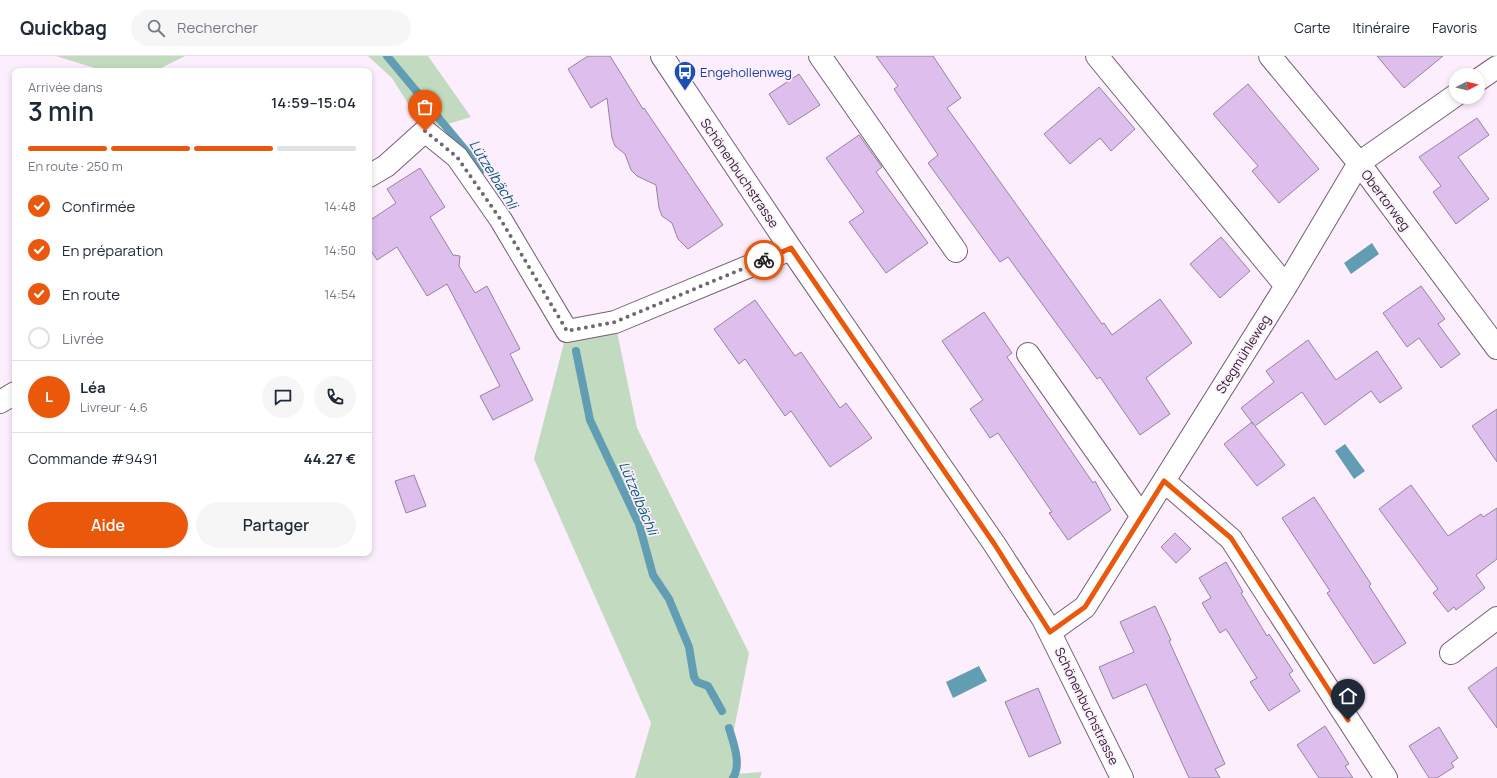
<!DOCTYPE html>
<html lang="fr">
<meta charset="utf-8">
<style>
body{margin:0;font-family:Manrope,sans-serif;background:#f6f6f7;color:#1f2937;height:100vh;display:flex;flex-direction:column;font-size:15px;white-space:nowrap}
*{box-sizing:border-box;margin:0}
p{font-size:13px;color:#747a83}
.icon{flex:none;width:22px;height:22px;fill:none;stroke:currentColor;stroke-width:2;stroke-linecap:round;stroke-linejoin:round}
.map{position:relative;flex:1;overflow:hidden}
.panel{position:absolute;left:12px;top:12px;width:360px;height:488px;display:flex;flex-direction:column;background:#fff;border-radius:8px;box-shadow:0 2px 6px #0003}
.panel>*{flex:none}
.needle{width:26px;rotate:83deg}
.buttons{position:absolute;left:1449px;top:12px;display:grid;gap:8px}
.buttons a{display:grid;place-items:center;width:36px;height:36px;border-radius:50%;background:#fff;box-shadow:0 2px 6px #0003;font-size:20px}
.pin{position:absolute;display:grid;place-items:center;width:34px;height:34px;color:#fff;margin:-41px -17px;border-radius:50% 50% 50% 0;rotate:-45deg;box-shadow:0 0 4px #0007}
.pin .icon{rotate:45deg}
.courier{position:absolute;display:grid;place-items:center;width:40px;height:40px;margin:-20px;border:3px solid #ea580c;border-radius:50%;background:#fff;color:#222;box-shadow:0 1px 5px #0007}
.head em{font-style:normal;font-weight:600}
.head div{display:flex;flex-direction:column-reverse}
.head{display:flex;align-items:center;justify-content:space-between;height:68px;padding:0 16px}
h1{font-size:26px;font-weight:600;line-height:30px}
.bar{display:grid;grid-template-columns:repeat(4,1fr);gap:6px 4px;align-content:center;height:48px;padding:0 16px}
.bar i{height:5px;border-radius:3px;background:#e0e1e3}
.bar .on{background:#ea580c}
.bar p{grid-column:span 4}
.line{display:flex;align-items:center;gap:10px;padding:0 16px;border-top:1px solid #e0e1e3}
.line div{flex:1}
.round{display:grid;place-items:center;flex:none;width:42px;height:42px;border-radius:21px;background:#f6f6f7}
ol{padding:0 16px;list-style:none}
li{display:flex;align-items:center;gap:12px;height:44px}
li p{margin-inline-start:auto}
li .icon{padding:4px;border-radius:50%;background:#ea580c;color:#fff;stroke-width:4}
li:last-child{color:#747a83}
li i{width:22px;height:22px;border:2px solid #e0e1e3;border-radius:50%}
.cta{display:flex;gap:8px;margin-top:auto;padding:8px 16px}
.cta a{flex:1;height:46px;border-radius:24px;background:#ea580c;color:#fff;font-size:16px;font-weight:600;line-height:46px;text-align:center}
.cta a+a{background:#f6f6f7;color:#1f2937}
header{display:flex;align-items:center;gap:24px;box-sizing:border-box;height:56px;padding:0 20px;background:#fff;border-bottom:1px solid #e0e1e3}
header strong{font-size:19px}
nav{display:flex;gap:22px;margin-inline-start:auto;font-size:14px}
.search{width:280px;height:36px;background:#f6f6f7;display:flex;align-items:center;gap:10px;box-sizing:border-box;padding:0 14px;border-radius:22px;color:#747a83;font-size:15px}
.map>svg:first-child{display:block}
.green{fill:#c2dabf}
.water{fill:#619eb3}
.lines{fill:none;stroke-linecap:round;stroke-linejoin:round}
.stream{stroke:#619eb3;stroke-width:8}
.building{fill:#ddbeec;stroke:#95849e}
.minor-casing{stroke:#756076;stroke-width:24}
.minor{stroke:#fff;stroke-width:22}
.done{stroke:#716772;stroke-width:4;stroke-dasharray:0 7.2}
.route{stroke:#ea580c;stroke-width:5}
.labels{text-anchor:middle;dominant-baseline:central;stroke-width:3.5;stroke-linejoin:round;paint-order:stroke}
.transit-label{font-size:13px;fill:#164399;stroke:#fdeefd;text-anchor:start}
.street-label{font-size:13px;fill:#261e27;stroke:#fdeefd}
.water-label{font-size:14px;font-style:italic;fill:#015b71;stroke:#fdeefd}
</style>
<header>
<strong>Quickbag</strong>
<div class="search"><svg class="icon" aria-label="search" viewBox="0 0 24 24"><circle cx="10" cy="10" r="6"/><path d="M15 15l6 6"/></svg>Rechercher</div>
<nav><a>Carte</a><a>Itinéraire</a><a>Favoris</a></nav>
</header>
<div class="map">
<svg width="1497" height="722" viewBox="0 0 1497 722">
<rect width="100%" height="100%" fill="#fdeefd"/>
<path class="green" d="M56,0H185L155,15H104Z
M368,0H428L471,61L425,75L392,22Z
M615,266L637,372L749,597L732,684L736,718L762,716L760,722H635L651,667L534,403L567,275Z"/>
<path class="water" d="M1372,187L1379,198L1351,218L1344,207Z
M1345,388L1365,415L1354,423L1335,395Z
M979,610L987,625L953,642L946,626Z"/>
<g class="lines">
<path class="stream" d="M387,0L472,102L480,116
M576,295L590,364L639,468L653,519L669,543L689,591L694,621L697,626L708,630L722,655
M729,672C733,686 742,708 733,722"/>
</g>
<path class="building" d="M588,0H610L643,53L644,52L723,169L688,193L678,183L672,167L662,160L659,152L656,129L637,120L631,114L625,98L615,90L612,82L607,42L591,52L568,13Z
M876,0H933L961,42L947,52L1102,268L1104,267L1112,279L1160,243L1192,287L1146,322L1170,358L1140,379L1100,321L1097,323L1008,201L1000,206L928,107L938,99L894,33L898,30Z
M1377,0H1443L1404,32Z
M799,18L820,49L789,69L769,38Z
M1248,28L1319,113L1279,147L1252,115L1258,110L1213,58Z
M1099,31L1135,73L1111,95L1100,82L1070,108L1044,78Z
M1477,62L1489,79L1458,101L1489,143L1456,168L1433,136L1441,130L1419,101Z
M859,79L882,111L876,116L928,187L886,217L849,166L864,156L826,102Z
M420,112L445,151L430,161L453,199L460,200L459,210L475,237L487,230L520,293L510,298L533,344L493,364L480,340L500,330L447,228L427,240L397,191L377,204L369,192V165L396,147L387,133Z
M1221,181L1250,215L1220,242L1190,208Z
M1421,230L1445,263L1438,268L1460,298L1441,312L1419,282L1407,291L1383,257Z
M755,244L795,300L801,296L840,352L846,347L872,382L830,411L791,355L785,360L745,303L739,308L714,273Z
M984,256L1012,297L1007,301L1093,427L1095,425L1111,454L1068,484L1049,457L1052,456L998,377L990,382L970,353L983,344L942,285Z
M1308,284L1336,324L1377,295L1402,332L1380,347L1371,335L1325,369L1302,336L1255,370L1285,409L1257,430L1224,388L1252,366L1254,369L1241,352L1274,326L1266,315Z
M1497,353V406L1472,370Z
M414,419L426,450L406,457L395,425Z
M1411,429L1448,480L1481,458L1483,461L1497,452V503L1476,519L1485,532L1456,554L1454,551L1448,556L1433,537L1438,533L1379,453Z
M1314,441L1371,528L1369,530L1406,587L1374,608L1327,537L1330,535L1282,462Z
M1175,477L1191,493L1176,507L1161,491Z
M1226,506L1243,536L1241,537L1267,580L1269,578L1293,615L1289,618L1300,635L1269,655L1250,626L1257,622L1226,573L1220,577L1202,547L1211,542L1199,522Z
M1155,550L1171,584L1169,585L1225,708L1215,713L1220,722H1189L1146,628L1113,643L1099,611L1134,596L1120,566Z
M1497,611V672L1468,632Z
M1038,632L1061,687L1029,701L1005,646Z
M1325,670L1349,708L1345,710L1353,722H1319L1297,689Z
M1439,671L1458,702L1451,707L1454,711L1437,722H1429L1409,690Z"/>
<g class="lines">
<g class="minor-casing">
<path id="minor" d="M662,0L791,193L995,489L1043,563L1122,722
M820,0L956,195
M1097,0L1286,230
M1270,0L1359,107L1497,292
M1478,24L1497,11
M369,120L386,110L425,75L457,101L501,164L567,275L615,266L791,193
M1028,298L1141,459
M0,346L15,337
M1164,425L1231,483L1386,722
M1050,576L1085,551L1286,230L1359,107L1456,39
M1451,597L1497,562"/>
</g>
<use href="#minor" class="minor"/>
</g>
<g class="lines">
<path class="done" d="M425,75L457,101L501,164L567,275L615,266L764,204"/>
<path class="route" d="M764,204L791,192L995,489L1050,576L1085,551L1164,425L1231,482L1348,664"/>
</g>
<defs>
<g id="bus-pin" transform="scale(1.15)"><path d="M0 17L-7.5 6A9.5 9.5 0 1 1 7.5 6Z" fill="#1a4fb4" stroke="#fdeefd"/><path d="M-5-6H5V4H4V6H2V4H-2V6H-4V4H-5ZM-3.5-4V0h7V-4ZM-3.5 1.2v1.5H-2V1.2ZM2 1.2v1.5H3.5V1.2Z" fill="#fff"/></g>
</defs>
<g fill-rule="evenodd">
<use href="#bus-pin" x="685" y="16"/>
</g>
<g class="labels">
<g class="transit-label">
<text x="700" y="16">Engehollenweg</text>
</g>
<g class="street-label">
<text transform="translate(740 117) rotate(56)">Schönenbuchstrasse</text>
<text transform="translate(1386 144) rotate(53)">Obertorweg</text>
<text transform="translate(1243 298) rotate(-58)">Stegmühleweg</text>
<text transform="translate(1087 650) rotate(64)">Schönenbuchstrasse</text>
</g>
<g class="water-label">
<text transform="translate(494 118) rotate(58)">Lützelbächli</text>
<text transform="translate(639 442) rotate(67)">Lützelbächli</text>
</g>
</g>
</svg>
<div class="buttons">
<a><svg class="needle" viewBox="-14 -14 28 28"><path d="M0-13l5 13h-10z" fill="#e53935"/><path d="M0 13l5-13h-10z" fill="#747a83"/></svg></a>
</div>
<div class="pin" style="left:425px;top:75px;background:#ea580c"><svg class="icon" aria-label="bag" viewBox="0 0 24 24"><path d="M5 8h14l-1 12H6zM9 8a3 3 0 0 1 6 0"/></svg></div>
<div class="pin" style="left:1348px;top:664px;background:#1f2937"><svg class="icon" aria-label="home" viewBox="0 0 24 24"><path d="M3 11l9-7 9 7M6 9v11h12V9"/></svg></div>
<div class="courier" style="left:764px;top:204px"><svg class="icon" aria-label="bike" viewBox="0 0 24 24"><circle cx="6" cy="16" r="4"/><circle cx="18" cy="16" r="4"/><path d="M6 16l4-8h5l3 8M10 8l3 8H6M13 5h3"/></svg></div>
<section class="panel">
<div class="head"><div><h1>3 min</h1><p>Arrivée dans</p></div><em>14:59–15:04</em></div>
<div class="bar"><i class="on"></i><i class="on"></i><i class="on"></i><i></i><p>En route · 250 m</p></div>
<ol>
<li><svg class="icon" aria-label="check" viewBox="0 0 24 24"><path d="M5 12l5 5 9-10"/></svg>Confirmée<p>14:48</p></li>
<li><svg class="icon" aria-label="check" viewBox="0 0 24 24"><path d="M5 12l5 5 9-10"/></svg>En préparation<p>14:50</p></li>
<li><svg class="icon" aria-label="check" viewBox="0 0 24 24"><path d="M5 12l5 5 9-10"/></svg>En route<p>14:54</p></li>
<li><i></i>Livrée</li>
</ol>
<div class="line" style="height:72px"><b class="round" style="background:#ea580c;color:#fff">L</b><div><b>Léa</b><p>Livreur · 4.6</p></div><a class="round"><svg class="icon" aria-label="chat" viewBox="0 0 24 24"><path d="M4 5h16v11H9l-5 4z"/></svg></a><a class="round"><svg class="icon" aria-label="phone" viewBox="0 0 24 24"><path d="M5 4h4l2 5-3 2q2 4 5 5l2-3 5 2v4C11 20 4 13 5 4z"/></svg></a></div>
<div class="line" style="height:52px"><div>Commande #9491</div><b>44.27 €</b></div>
<div class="cta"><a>Aide</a><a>Partager</a></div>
</section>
</div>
